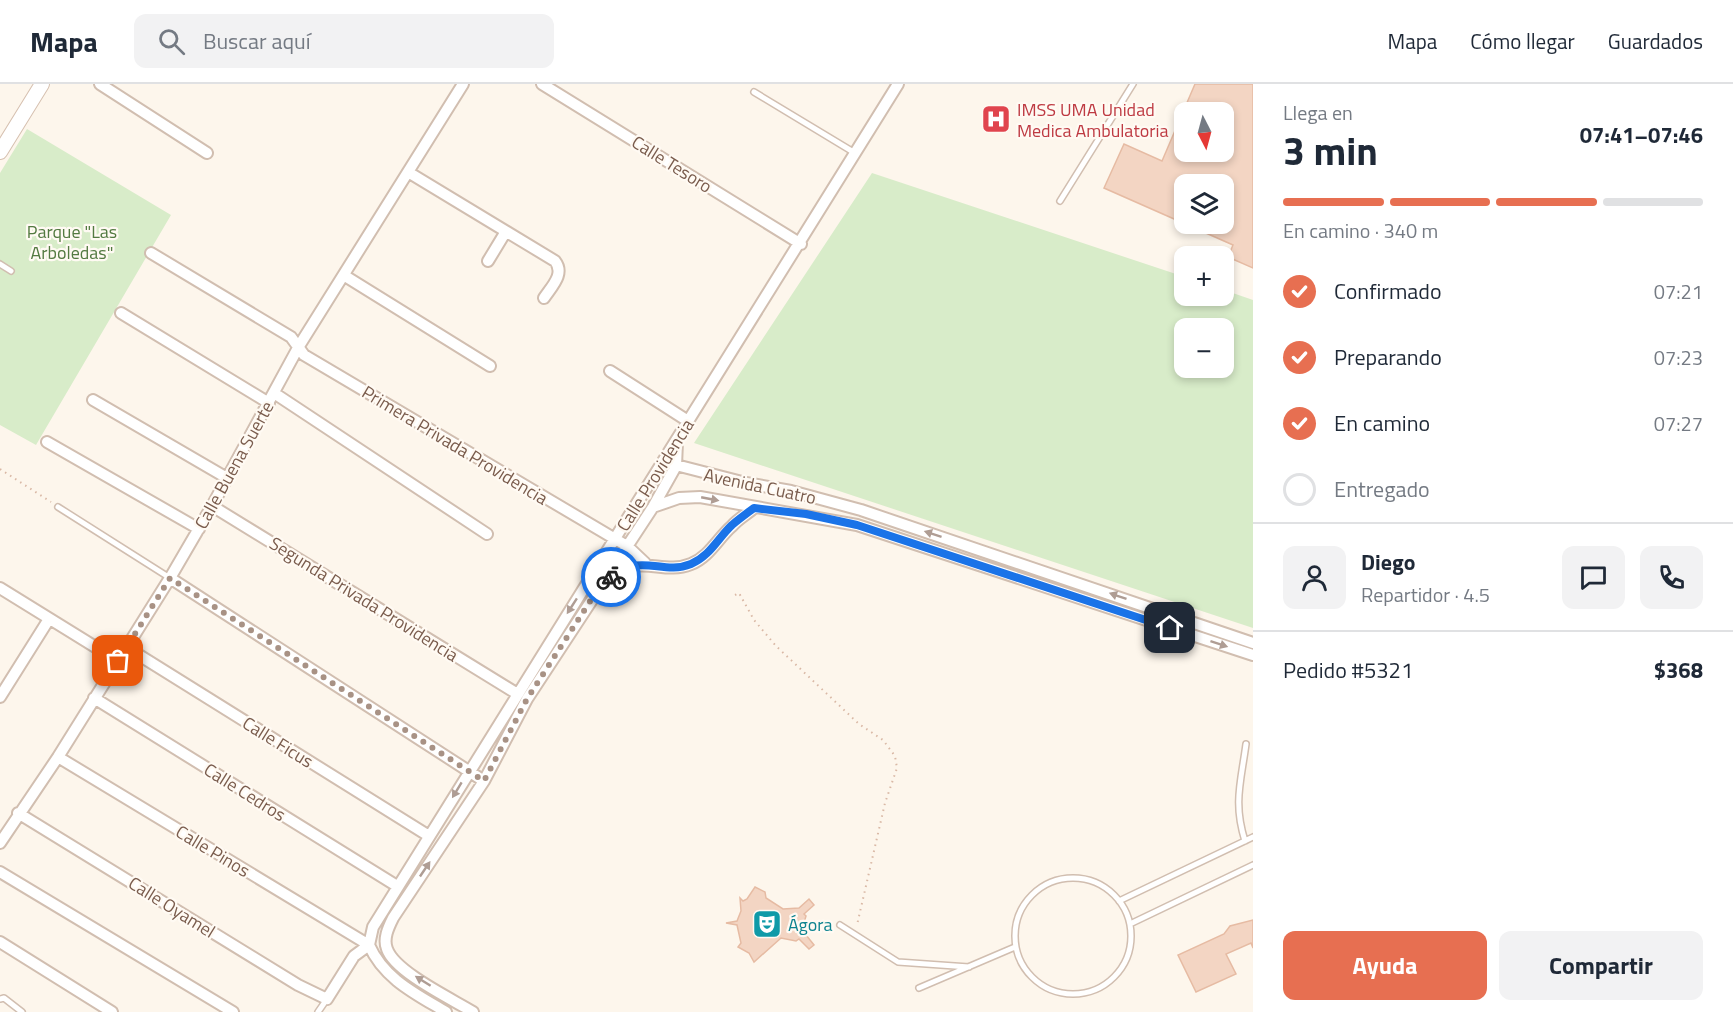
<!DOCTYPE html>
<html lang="es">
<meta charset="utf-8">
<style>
body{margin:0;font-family:"Titillium Web",sans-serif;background:#f2f2f3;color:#1f2937;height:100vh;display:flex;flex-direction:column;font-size:22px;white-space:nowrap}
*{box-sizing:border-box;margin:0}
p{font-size:20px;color:#747a83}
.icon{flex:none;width:33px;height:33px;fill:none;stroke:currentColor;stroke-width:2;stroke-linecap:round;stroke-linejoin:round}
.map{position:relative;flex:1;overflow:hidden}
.sheet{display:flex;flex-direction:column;background:#fff;width:480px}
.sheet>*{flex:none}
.needle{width:39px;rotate:174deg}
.fabs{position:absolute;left:1174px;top:18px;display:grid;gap:12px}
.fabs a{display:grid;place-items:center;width:60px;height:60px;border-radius:12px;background:#fff;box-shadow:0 3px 9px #0003;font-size:30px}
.pin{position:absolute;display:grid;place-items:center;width:51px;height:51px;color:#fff;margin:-26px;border-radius:12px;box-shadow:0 3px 9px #0006}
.courier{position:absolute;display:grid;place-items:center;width:60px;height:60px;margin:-30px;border:4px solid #1a73e8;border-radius:50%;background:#fff;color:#222;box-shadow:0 2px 8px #0007}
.summary em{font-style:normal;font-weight:700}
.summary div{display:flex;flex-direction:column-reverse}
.summary{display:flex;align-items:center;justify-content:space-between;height:102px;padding:0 30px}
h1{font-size:39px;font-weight:700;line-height:45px}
.bar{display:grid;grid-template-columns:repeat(4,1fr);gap:9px 6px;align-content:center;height:72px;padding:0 30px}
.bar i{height:8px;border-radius:4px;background:#e0e1e3}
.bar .on{background:#e76f51}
.bar p{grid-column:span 4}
.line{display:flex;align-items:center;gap:15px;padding:0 30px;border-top:2px solid #e0e1e3}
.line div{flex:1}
.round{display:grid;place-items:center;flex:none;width:63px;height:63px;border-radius:12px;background:#f2f2f3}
ol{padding:0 30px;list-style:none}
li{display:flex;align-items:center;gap:18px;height:66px}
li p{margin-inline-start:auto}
li .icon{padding:6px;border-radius:50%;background:#e76f51;color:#fff;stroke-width:4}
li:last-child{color:#747a83}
li i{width:33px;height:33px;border:3px solid #e0e1e3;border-radius:50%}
.action{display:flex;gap:12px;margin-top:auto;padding:12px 30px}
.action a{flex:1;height:69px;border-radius:12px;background:#e76f51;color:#fff;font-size:24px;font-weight:700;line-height:69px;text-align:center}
.action a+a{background:#f2f2f3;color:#1f2937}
header{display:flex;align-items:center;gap:36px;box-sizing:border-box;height:84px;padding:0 30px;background:#fff;border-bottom:2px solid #e0e1e3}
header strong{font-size:28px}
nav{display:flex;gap:33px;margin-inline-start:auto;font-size:21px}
.search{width:420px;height:54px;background:#f2f2f3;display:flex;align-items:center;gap:15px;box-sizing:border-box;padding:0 21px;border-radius:12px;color:#747a83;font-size:22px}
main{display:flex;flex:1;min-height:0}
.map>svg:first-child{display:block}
.green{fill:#d8ecc9;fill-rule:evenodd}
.building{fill:#f3d5c3;stroke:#e6bba3;stroke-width:1.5;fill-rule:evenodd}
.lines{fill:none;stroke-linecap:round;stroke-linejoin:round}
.lane-casing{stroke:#d1beb0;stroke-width:8}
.street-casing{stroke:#d1beb0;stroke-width:14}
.secondary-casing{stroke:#d6c0b0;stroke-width:16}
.path{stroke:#d9b8a5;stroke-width:2;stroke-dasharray:1.5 4.5;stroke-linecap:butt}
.lane{stroke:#fff;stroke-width:5}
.street{stroke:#fff;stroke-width:10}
.secondary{stroke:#fff;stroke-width:14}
.oneway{fill:#af9d94}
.done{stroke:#a89285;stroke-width:6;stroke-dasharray:0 10.8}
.route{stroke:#1a73e8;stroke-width:8}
.labels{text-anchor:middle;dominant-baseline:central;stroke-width:4.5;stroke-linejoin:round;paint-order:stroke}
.health-label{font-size:18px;fill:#be3a42;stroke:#fffaf3;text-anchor:start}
.street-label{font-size:18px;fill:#7a5c4d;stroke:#fffaf3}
.park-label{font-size:18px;fill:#537a41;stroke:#fffaf3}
.culture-label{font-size:18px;fill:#0d838f;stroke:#fffaf3;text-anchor:start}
</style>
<header>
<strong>Mapa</strong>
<div class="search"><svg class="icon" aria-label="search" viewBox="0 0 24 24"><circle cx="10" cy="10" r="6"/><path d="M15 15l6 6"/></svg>Buscar aquí</div>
<nav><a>Mapa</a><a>Cómo llegar</a><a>Guardados</a></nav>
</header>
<main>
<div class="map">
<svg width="1253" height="928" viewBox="0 0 1253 928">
<rect width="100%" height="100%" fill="#fdf6ec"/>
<path class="green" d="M27,45L171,131L36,361L0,341V89Z
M872,89L1185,193V212H1224V206L1253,216V544L694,359ZM1185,244H1224V284H1185Z"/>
<path class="building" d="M1195,0H1253V184L1228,173L1233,161L1104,104L1124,60L1162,77ZM1185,28H1224V68H1185ZM1185,100H1224V140H1185Z
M755,803L765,808L766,814L783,825L799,824L809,815L814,821L804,830L806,832L802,846L807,849L806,851L814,861L809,865L799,855L796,857L781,854L754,878L749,869L738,863L741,859L737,841L726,839L737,837L741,827L740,814L743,817L747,815Z
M1253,836V864L1251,859L1226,870L1236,890L1196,908L1178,871L1224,850L1230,842Z"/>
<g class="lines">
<g class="lane-casing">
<path id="lane" d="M754,8L855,69
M1060,117L1133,0
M0,180L11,187
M58,423L170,494
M1245,757C1233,719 1241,698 1246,660
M1015 852a58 58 0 1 1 116 0a58 58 0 1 1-116 0Z
M1119,817L1253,753
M1130,840L1253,781
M840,841L898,878L969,883
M919,904L1015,863
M0,915L4,914L22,928
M318,928L327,915"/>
</g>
<g class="street-casing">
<path id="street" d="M100,0L207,69
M542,0L801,160
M408,88L555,177C565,190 552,202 544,214
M151,169L291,253L304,271L627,462L645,479
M488,177L505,149
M345,192L490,282
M121,229L269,319
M610,287L688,337
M274,309L487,450
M93,316L227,394
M47,358L199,445
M672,380L746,399L791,407L861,426L1253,559
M212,422L516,609
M653,423L679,414L700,413L857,441L1253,571
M170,494L484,697
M610,494C641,468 661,492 691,480C709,473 718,454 732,442C738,435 747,430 754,424
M0,504L118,577
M126,563L429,752
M0,613L49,535
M94,614L397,802
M58,673L369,861
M18,729L298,901L327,915L354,872L369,861
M0,759L58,673L170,494L212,422L299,262L463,0
M0,788L233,928
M0,858L112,928
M446,928C416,910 384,895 369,861L373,843L898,0
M473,928C452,915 395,888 387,865C383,855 388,844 393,834L484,697L527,615L653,423L676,382L677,358"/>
</g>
<g class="secondary-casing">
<path id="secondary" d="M0,68L42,0"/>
</g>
<path class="path" d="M0,385L51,418
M735,511L739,509L754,536L776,562L859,640L883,656L895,672L897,684L885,719L857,841"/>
<use href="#lane" class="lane"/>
<use href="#street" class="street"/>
<use href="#secondary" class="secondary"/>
</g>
<defs><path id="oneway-solid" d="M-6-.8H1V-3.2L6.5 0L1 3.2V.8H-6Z" transform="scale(1.5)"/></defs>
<g class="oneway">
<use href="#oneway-solid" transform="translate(710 415) rotate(11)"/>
<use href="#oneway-solid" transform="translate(933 450) rotate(-162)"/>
<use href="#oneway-solid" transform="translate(1118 512) rotate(-161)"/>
<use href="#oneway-solid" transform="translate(572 522) rotate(123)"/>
<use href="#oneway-solid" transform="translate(1219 560) rotate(18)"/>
<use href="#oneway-solid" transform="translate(457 706) rotate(121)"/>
<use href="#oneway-solid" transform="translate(425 785) rotate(-56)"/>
<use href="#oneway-solid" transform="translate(423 897) rotate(-148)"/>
</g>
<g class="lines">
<path class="done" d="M118,577L170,494L484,697L527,615L600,502L611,493"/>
<path class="route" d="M611,493C642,468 662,492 691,480C710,472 718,454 732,441C739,435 746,430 754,424L806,430L857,441L1170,544"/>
</g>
<defs>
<g id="hospital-square" transform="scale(1.5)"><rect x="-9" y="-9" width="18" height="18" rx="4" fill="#e0444e" stroke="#fffaf3"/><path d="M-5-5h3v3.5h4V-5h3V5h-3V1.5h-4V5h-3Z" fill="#fff"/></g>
<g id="theatre-square" transform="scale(1.5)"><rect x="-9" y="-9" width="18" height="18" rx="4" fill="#0f9aa8" stroke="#fffaf3"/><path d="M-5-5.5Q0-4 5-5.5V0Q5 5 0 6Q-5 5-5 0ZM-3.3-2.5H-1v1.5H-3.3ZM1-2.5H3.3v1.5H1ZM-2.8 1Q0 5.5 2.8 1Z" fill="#fff"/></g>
</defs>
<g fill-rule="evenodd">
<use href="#hospital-square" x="996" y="35"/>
<use href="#theatre-square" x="767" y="840"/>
</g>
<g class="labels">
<g class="health-label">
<text x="1017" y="25">IMSS UMA Unidad<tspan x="1017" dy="21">Medica Ambulatoria</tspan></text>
</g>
<g class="street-label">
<text transform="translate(672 80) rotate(32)">Calle Tesoro</text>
<text transform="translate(455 361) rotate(31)">Primera Privada Providencia</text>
<text transform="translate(234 381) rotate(-61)">Calle Buena Suerte</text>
<text transform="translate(655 391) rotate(-58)">Calle Providencia</text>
<text transform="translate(760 402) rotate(12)">Avenida Cuatro</text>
<text transform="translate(364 515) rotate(32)">Segunda Privada Providencia</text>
<text transform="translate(278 658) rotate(32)">Calle Ficus</text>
<text transform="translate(245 708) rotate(32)">Calle Cedros</text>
<text transform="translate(213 767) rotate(31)">Calle Pinos</text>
<text transform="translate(172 823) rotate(32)">Calle Oyamel</text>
</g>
<g class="park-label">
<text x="72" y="147">Parque "Las<tspan x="72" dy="21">Arboledas"</tspan></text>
</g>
<g class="culture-label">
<text x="788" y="840">Ágora</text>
</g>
</g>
</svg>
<div class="fabs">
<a><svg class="needle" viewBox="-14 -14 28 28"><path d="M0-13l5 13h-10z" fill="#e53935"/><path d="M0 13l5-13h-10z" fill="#747a83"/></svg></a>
<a><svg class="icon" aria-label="layers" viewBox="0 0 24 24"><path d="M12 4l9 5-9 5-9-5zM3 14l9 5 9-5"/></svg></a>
<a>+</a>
<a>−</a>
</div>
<div class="pin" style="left:118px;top:577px;background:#ea580c"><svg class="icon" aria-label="bag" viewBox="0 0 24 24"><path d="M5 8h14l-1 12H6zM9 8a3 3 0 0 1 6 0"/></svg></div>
<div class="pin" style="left:1170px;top:544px;background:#1f2937"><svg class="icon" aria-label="home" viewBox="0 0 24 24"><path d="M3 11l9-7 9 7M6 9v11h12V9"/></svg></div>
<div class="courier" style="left:611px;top:493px"><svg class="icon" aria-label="bike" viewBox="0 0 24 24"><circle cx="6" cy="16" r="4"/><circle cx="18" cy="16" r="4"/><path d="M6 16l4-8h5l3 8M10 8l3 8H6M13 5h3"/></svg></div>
</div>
<section class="sheet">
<div class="summary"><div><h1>3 min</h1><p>Llega en</p></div><em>07:41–07:46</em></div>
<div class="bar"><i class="on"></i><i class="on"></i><i class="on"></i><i></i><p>En camino · 340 m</p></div>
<ol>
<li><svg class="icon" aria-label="check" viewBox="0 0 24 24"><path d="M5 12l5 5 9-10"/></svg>Confirmado<p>07:21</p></li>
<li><svg class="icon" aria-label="check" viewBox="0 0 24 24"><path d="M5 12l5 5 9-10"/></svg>Preparando<p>07:23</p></li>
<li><svg class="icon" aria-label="check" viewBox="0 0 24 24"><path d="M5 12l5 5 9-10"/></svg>En camino<p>07:27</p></li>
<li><i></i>Entregado</li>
</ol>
<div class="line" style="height:108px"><a class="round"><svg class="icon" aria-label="person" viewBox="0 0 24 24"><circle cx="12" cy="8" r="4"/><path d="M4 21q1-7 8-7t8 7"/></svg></a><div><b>Diego</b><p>Repartidor · 4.5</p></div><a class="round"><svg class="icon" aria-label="chat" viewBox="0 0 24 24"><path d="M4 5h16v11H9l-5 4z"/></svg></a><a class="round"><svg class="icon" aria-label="phone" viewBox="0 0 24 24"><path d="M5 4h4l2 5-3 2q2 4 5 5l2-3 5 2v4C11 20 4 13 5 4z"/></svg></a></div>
<div class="line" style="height:78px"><div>Pedido #5321</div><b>$368</b></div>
<div class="action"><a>Ayuda</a><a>Compartir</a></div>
</section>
</main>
